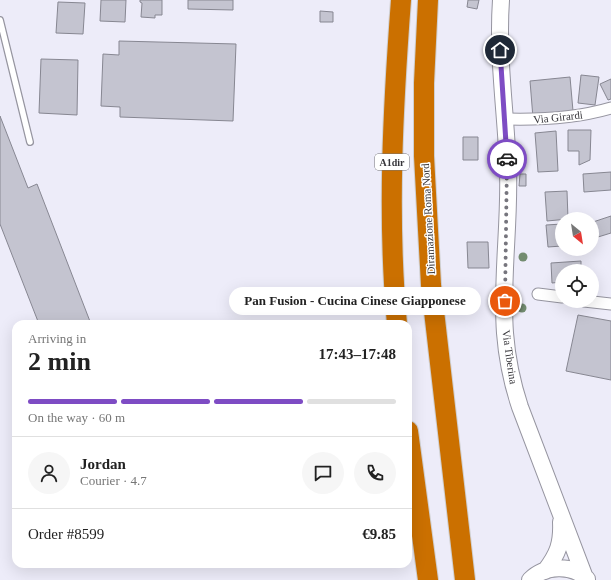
<!DOCTYPE html>
<meta charset="utf-8">
<style>
body{margin:0;font-family:"Times New Roman",serif;background:#f6f6f6;color:#222;height:100vh;display:flex;flex-direction:column;font-size:15px;white-space:nowrap}
*{box-sizing:border-box;margin:0}
p{font-size:13px;color:#767676}
.icon{flex:none;width:22px;height:22px;fill:none;stroke:currentColor;stroke-width:2;stroke-linecap:round;stroke-linejoin:round}
.map{position:relative;flex:1;overflow:hidden}
.drawer{position:absolute;left:12px;top:320px;width:400px;height:248px;display:flex;flex-direction:column;background:#fff;border-radius:12px;box-shadow:0 4px 16px #0002}
.drawer>*{flex:none}
.needle{width:26px;rotate:150deg}
.controls{position:absolute;left:555px;top:212px;display:grid;gap:8px}
.controls a{display:grid;place-items:center;width:44px;height:44px;border-radius:50%;background:#fff;box-shadow:0 4px 16px #0002;font-size:20px}
.pin{position:absolute;display:grid;place-items:center;width:34px;height:34px;color:#fff;margin:-17px;border:2px solid #fff;border-radius:50%;box-shadow:0 1px 4px #0007}
.courier{position:absolute;display:grid;place-items:center;width:40px;height:40px;margin:-20px;border:3px solid #7e4cc4;border-radius:50%;background:#fff;color:#222;box-shadow:0 1px 5px #0007}
.bubble{position:absolute;height:28px;border-radius:14px;background:#fff;box-shadow:0 4px 16px #0002;font-size:13px;font-weight:800;line-height:28px;text-align:center}
.headline em{font-style:normal;font-weight:800}
.headline div{display:flex;flex-direction:column-reverse}
.headline{display:flex;align-items:center;justify-content:space-between;height:68px;padding:0 16px}
h1{font-size:26px;font-weight:800;line-height:30px}
.bar{display:grid;grid-template-columns:repeat(4,1fr);gap:6px 4px;align-content:center;height:48px;padding:0 16px}
.bar i{height:5px;border-radius:3px;background:#e0e0e0}
.bar .active{background:#7e4cc4}
.bar p{grid-column:span 4}
.line{display:flex;align-items:center;gap:10px;padding:0 16px;border-top:1px solid #e0e0e0}
.line div{flex:1}
.round{display:grid;place-items:center;flex:none;width:42px;height:42px;border-radius:21px;background:#f6f6f6}
.map>svg:first-child{display:block}
.building{fill:#c4c4d0;stroke:#878792}
.lines{fill:none;stroke-linecap:round;stroke-linejoin:round}
.service-casing{stroke:#9695a0;stroke-width:8}
.minor-casing{stroke:#9695a0;stroke-width:13}
.secondary-casing{stroke:#9695a0;stroke-width:18}
.motorway-casing{stroke:#cfcfd0;stroke-width:22}
.service{stroke:#fff;stroke-width:5.5}
.minor{stroke:#fff;stroke-width:11}
.secondary{stroke:#fff;stroke-width:16}
.motorway{stroke:#cb7000;stroke-width:20}
.tree{fill:#738c70}
.done{stroke:#76757d;stroke-width:4;stroke-dasharray:0 7.2}
.route{stroke:#7e4cc4;stroke-width:5}
.labels{text-anchor:middle;dominant-baseline:central;stroke-width:3;stroke-linejoin:round;paint-order:stroke}
.shield{fill:#fff;stroke:#727275;stroke-width:1}
.shield-label{font-size:10px;font-weight:bold;fill:#36353a}
.street-label{font-size:11px;fill:#36353a;stroke:#fff}
</style>
<div class="map">
<svg width="611" height="580" viewBox="0 0 611 580">
<rect width="100%" height="100%" fill="#edecf9"/>
<path class="building" d="M101,0H126L125,22L100,21Z
M140,0H162V15H155V18L141,17L142,3L140,2Z
M188,0H233V10L188,9Z
M468,0H479L477,9L467,7Z
M58,2L85,3L83,34L56,33Z
M320,11L333,12V22H320Z
M119,41L236,44L233,121L120,117V107L101,106L103,54L119,55Z
M41,59L78,60L77,115L39,113Z
M581,75L599,77L595,105L578,103Z
M570,77L573,111L533,118L530,81Z
M611,79V99L608,100L600,84Z
M0,116L28,188L37,184L91,324H39L0,224Z
M568,130H591L590,160L579,165V151H568Z
M556,131L558,171L538,172L535,133Z
M463,137H478V160H463Z
M611,172V190L584,192L583,174Z
M520,174H526V186H519Z
M567,191L568,219L547,221L545,192Z
M611,216V233L598,237L593,222Z
M562,224V246L548,247L546,225Z
M467,242H488L489,268H468Z
M581,261V271H562V282L552,283L551,263Z
M578,315L611,321V380L566,371Z"/>
<g class="lines">
<g class="service-casing">
<path id="service" d="M0,20L30,142"/>
</g>
<g class="minor-casing">
<path id="minor" d="M505,119C540,120 577,118 611,108
M538,294L562,297
M584,301L611,304"/>
</g>
<g class="secondary-casing">
<path id="secondary" d="M501,0C497,57 506,113 508,169C510,224 501,279 505,333C507,359 512,383 520,407L584,575
M545,571C558,554 562,543 561,522
M530,580C545,565 572,564 587,579"/>
</g>
<g class="motorway-casing">
<path id="motorway" d="M428,0L424,83V156L431,285L465,580
M397,324C387,216 393,107 401,0
M408,431L428,580"/>
</g>
<use href="#service" class="service"/>
<use href="#minor" class="minor"/>
<use href="#secondary" class="secondary"/>
<use href="#motorway" class="motorway"/>
</g>
<g class="tree">
<circle cx="523" cy="257" r="4.5"/>
<circle cx="522" cy="308" r="4.5"/>
</g>
<g class="lines">
<path class="done" d="M505,301L507,159"/>
<path class="route" d="M500,50L507,159"/>
</g>
<g class="labels">
<rect class="shield" x="375" y="154" width="34" height="16" rx="3"/>
<g class="shield-label">
<text x="392" y="162">A1dir</text>
</g>
<g class="street-label">
<text transform="translate(558 117) rotate(-6)">Via Girardi</text>
<text transform="translate(428 219) rotate(-93)">Diramazione Roma Nord</text>
<text transform="translate(510 357) rotate(82)">Via Tiberina</text>
</g>
</g>
</svg>
<div class="controls">
<a><svg class="needle" viewBox="-14 -14 28 28"><path d="M0-13l5 13h-10z" fill="#e53935"/><path d="M0 13l5-13h-10z" fill="#767676"/></svg></a>
<a><svg class="icon" aria-label="locate" viewBox="0 0 24 24"><circle cx="12" cy="12" r="6"/><path d="M12 2v4M12 18v4M2 12h4M18 12h4"/></svg></a>
</div>
<div class="pin" style="left:505px;top:301px;background:#ea580c"><svg class="icon" aria-label="bag" viewBox="0 0 24 24"><path d="M5 8h14l-1 12H6zM9 8a3 3 0 0 1 6 0"/></svg></div>
<div class="pin" style="left:500px;top:50px;background:#1f2937"><svg class="icon" aria-label="home" viewBox="0 0 24 24"><path d="M3 11l9-7 9 7M6 9v11h12V9"/></svg></div>
<div class="courier" style="left:507px;top:159px"><svg class="icon" aria-label="car" viewBox="0 0 24 24"><path d="M5 17H2v-5l4-1 3-4h7l3 4 3 1v5h-3M9 17h6M6 11h13"/><circle cx="7" cy="17" r="2"/><circle cx="17" cy="17" r="2"/></svg></div>
<div class="bubble" style="left:229px;top:287px;width:252px">Pan Fusion - Cucina Cinese Giapponese</div>
<section class="drawer">
<div class="headline"><div><h1>2 min</h1><p>Arriving in</p></div><em>17:43–17:48</em></div>
<div class="bar"><i class="active"></i><i class="active"></i><i class="active"></i><i></i><p>On the way · 60 m</p></div>
<div class="line" style="height:72px"><a class="round"><svg class="icon" aria-label="person" viewBox="0 0 24 24"><circle cx="12" cy="8" r="4"/><path d="M4 21q1-7 8-7t8 7"/></svg></a><div><b>Jordan</b><p>Courier · 4.7</p></div><a class="round"><svg class="icon" aria-label="chat" viewBox="0 0 24 24"><path d="M4 5h16v11H9l-5 4z"/></svg></a><a class="round"><svg class="icon" aria-label="phone" viewBox="0 0 24 24"><path d="M5 4h4l2 5-3 2q2 4 5 5l2-3 5 2v4C11 20 4 13 5 4z"/></svg></a></div>
<div class="line" style="height:52px"><div>Order #8599</div><b>€9.85</b></div>
</section>
</div>
